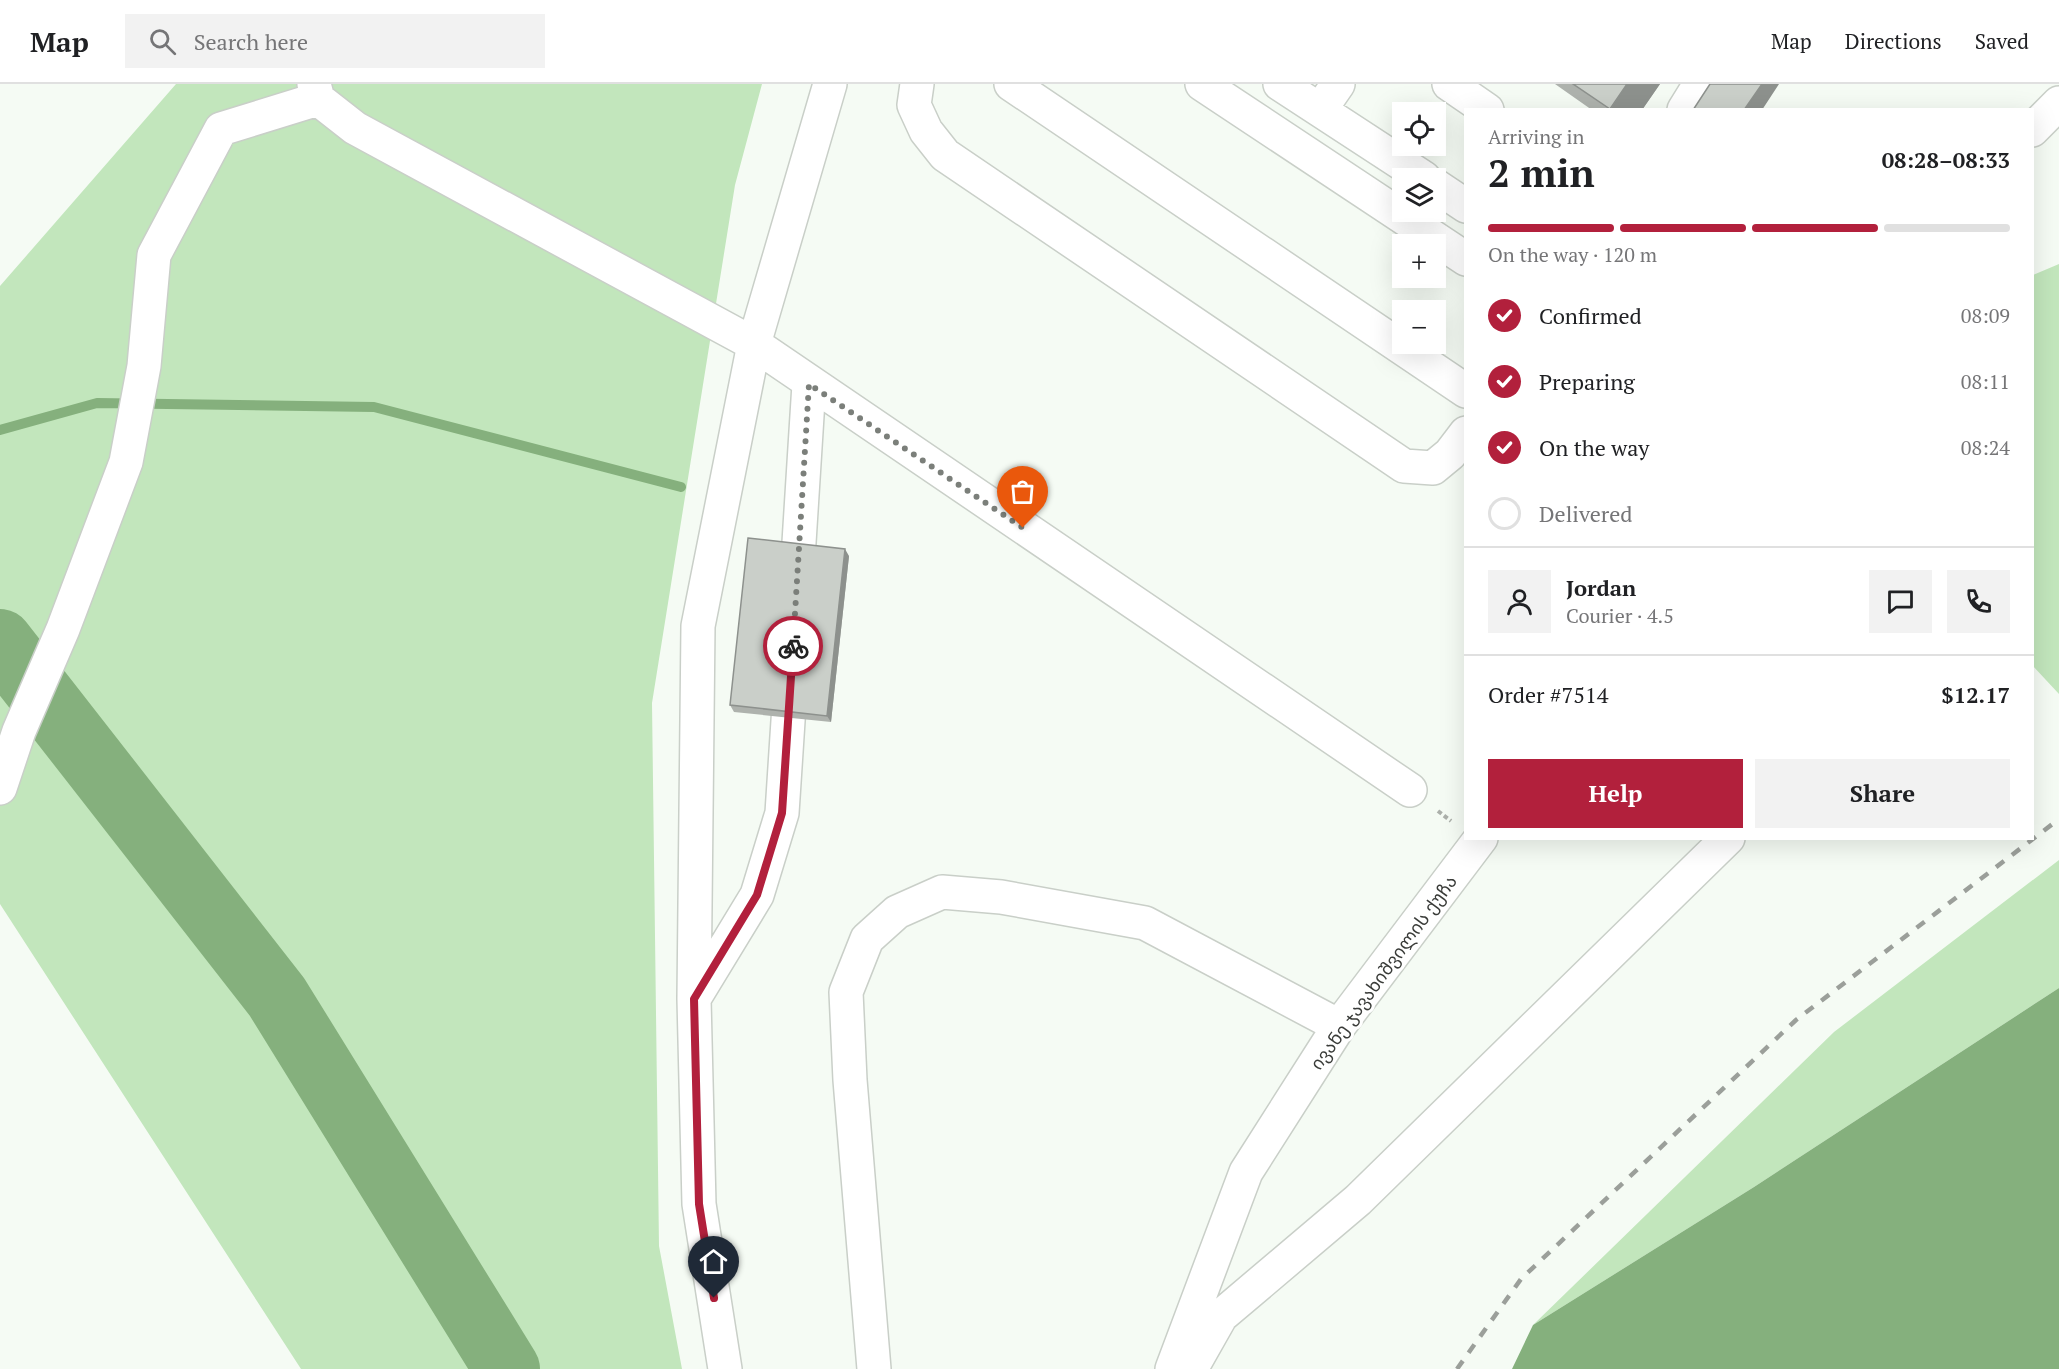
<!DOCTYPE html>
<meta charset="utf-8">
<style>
body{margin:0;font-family:"PT Serif","Noto Sans Georgian",serif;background:#f2f2f2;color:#202124;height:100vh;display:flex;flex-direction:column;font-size:22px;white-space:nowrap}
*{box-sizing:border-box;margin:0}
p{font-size:20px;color:#757577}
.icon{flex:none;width:33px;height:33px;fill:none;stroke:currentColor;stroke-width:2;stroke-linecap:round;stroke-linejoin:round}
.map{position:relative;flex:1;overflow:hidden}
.panel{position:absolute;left:1464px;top:24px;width:570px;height:732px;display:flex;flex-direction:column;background:#fff;border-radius:0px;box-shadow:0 6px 24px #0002}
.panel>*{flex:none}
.tools{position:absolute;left:1392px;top:18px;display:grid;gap:12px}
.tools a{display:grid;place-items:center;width:54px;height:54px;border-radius:0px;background:#fff;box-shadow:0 6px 24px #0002;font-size:30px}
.pin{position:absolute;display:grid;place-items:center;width:51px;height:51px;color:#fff;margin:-62px -26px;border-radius:50% 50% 50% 0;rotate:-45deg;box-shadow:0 0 6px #0007}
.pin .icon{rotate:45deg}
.courier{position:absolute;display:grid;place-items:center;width:60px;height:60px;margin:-30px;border:4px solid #b2203c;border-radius:50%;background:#fff;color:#222;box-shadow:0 2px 8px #0007}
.headline em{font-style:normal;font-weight:700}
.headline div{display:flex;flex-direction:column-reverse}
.headline{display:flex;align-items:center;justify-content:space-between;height:102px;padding:0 24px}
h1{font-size:39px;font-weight:700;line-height:45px}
.bar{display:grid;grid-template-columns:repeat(4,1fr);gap:9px 6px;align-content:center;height:72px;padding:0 24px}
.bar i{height:8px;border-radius:4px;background:#e0e0e0}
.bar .active{background:#b2203c}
.bar p{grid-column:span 4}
.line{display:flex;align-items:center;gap:15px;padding:0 24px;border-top:2px solid #e0e0e0}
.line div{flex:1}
.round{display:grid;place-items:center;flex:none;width:63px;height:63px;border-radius:0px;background:#f2f2f2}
ol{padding:0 24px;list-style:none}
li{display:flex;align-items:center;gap:18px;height:66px}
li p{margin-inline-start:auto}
li .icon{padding:6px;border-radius:50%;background:#b2203c;color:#fff;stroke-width:4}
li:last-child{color:#757577}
li i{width:33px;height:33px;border:3px solid #e0e0e0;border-radius:50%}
.cta{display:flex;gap:12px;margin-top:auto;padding:12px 24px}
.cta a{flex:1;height:69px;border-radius:0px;background:#b2203c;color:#fff;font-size:24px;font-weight:700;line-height:69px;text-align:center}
.cta a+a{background:#f2f2f2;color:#202124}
header{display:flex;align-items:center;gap:36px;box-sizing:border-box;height:84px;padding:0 30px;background:#fff;border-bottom:2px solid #e0e0e0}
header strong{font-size:28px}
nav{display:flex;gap:33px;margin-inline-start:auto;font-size:21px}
.search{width:420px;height:54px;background:#f2f2f2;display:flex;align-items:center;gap:15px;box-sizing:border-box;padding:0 21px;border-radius:0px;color:#757577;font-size:22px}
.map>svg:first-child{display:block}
.green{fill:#c2e6bc}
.water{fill:#85b07d}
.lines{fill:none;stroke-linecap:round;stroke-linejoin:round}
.stream{stroke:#85b07d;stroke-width:10}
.river{stroke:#85b07d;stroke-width:66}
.minor-casing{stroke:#c9cfc8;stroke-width:36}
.path{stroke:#acb0ab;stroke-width:4;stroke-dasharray:4.5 3;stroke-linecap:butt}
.minor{stroke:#fff;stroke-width:33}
.rail{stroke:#9b9f9a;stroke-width:4.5;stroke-dasharray:10 10;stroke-linecap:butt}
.wall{fill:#aeb2ad}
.shaded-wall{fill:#8d918d}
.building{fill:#cacfc9;stroke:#8d918d;stroke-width:1.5}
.done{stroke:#7b7f7a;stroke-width:6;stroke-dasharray:0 10.8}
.route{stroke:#b2203c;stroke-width:8}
.labels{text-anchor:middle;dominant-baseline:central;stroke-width:6;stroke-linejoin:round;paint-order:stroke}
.street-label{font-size:18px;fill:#3a3c39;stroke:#fff}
</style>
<header>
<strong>Map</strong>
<div class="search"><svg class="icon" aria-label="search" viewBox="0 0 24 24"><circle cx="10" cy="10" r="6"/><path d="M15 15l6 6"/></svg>Search here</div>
<nav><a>Map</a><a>Directions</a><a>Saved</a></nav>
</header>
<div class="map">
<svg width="2059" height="1285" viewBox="0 0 2059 1285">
<rect width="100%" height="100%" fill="#f5fbf4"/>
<path class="green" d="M176,0H762L735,101L652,619L659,1162L682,1285H301L0,820V202Z
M2059,180V610L2032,581L2033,191Z
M2059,776V904L1754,1103L1533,1241L1834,948Z"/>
<path class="water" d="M2059,904V1285H1512L1533,1241L1754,1103Z"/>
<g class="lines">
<path class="stream" d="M0,346L97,319L374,323L681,403"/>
<path class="river" d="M0,558L277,913L507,1285"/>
<g class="minor-casing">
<path id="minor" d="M314,0L318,15L355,44L754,260L1410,706
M917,0L914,21L926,47L945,71L1404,382L1433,384L1450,370L1466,349
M1011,0L1466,307
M1202,0L1466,175
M1280,0L1424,94
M1449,0L1487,26
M1320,26L1338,0
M1684,26L1700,0
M2032,46L2059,19
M1436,102L1466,122
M796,506L809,300
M0,704L19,647L63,545L126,378L144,282L154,171L221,45L318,15
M695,913L757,811L782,729L791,591
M725,1285L699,1120L694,915L698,542L754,260L830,0
M874,1285L850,996L846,908L867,855L897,828L942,808L1001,813L1145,839L1339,942
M1172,1285L1246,1088L1339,942L1481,754
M1191,1285L1221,1232L1358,1116L1728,754"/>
</g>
<path class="path" d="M1438,727L1451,737"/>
<use href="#minor" class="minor"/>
<path class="rail" d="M1457,1285L1521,1195L1796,936L2059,735"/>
</g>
<path class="wall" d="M1555,0H1660L1642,26H1592Z
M849,472L831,638L734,628L730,621Z"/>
<path class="shaded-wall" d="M1627,0H1660L1642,26H1610Z
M1762,0H1779L1762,26H1744Z
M845,465L849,472L831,638L827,632Z"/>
<path class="building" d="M1573,0H1627L1610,25Z
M1710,0H1762L1744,26H1693Z
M748,454L845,465L827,632L730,621Z"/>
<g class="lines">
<path class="done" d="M793,562L809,300L1023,444"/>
<path class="route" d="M714,1214L699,1120L694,915L757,811L782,729L793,562"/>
</g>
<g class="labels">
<g class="street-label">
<text transform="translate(1383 888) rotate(-54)">ივანე ჯავახიშვილის ქუჩა</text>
</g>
</g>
</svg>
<div class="tools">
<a><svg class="icon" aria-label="locate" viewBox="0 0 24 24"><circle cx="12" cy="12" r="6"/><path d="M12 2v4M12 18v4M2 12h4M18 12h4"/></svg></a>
<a><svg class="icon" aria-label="layers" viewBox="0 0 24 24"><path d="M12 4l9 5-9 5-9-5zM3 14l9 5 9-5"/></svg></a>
<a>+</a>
<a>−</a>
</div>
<div class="pin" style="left:1023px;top:444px;background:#ea580c"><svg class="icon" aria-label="bag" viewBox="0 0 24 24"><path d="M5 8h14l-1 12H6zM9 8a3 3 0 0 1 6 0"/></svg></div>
<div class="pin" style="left:714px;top:1214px;background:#1f2937"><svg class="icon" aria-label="home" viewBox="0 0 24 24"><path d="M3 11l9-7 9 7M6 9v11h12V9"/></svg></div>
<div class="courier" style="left:793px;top:562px"><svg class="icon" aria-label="bike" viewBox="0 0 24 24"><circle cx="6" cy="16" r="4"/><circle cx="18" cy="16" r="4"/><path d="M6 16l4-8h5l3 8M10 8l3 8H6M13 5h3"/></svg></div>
<section class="panel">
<div class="headline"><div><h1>2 min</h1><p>Arriving in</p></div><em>08:28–08:33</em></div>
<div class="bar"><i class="active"></i><i class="active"></i><i class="active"></i><i></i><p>On the way · 120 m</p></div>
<ol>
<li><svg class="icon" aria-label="check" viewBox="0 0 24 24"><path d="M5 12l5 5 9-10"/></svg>Confirmed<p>08:09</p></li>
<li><svg class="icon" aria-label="check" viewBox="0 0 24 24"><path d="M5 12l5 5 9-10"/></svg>Preparing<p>08:11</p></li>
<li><svg class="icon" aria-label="check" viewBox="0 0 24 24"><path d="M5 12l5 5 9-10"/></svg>On the way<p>08:24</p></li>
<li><i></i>Delivered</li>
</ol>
<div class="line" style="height:108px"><a class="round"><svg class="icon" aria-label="person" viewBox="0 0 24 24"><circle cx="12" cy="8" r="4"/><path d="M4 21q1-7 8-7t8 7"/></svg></a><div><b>Jordan</b><p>Courier · 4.5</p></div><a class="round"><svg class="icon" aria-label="chat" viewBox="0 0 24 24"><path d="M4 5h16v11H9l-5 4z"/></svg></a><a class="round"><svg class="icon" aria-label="phone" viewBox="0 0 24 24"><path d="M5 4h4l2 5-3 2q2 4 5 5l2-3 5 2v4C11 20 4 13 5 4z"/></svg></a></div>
<div class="line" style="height:78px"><div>Order #7514</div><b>$12.17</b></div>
<div class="cta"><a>Help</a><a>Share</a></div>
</section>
</div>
